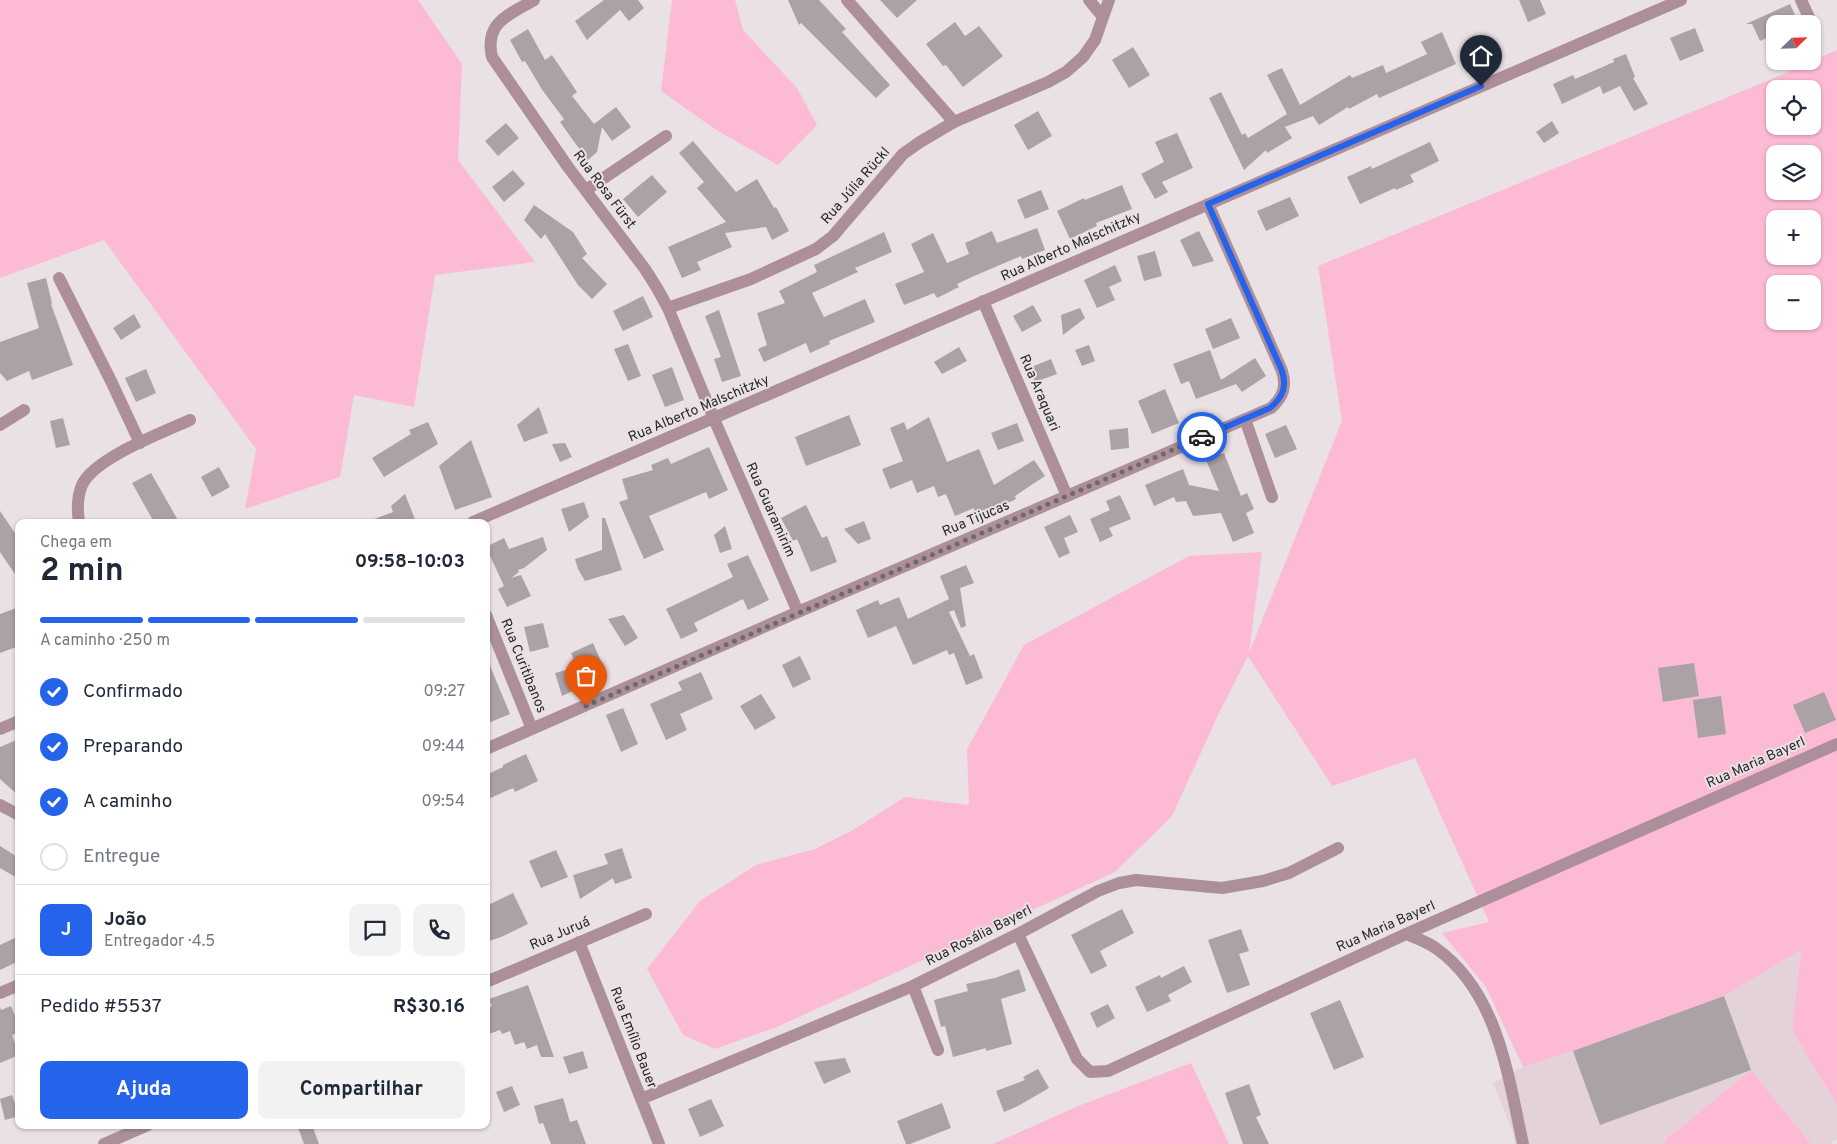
<!DOCTYPE html>
<html lang="pt">
<meta charset="utf-8">
<style>
body{margin:0;font-family:Overpass,sans-serif;background:#f2f2f3;color:#1f2937;height:100vh;display:flex;flex-direction:column;font-size:19px;white-space:nowrap}
*{box-sizing:border-box;margin:0}
p{font-size:16px;color:#747a83}
.icon{flex:none;width:28px;height:28px;fill:none;stroke:currentColor;stroke-width:2;stroke-linecap:round;stroke-linejoin:round}
.map{position:relative;flex:1;overflow:hidden}
.drawer{position:absolute;left:15px;top:519px;width:475px;height:610px;display:flex;flex-direction:column;background:#fff;border-radius:10px;box-shadow:0 1px 4px #0004}
.drawer>*{flex:none}
.needle{width:32px;rotate:67deg}
.buttons{position:absolute;left:1766px;top:15px;display:grid;gap:10px}
.buttons a{display:grid;place-items:center;width:55px;height:55px;border-radius:10px;background:#fff;box-shadow:0 1px 4px #0004;font-size:25px}
.pin{position:absolute;display:grid;place-items:center;width:42px;height:42px;color:#fff;margin:-51px -21px;border-radius:50% 50% 50% 0;rotate:-45deg;box-shadow:0 0 5px #0007}
.pin .icon{rotate:45deg}
.courier{position:absolute;display:grid;place-items:center;width:50px;height:50px;margin:-25px;border:4px solid #2563eb;border-radius:50%;background:#fff;color:#222;box-shadow:0 1px 6px #0007}
.overview em{font-style:normal;font-weight:700}
.overview div{display:flex;flex-direction:column-reverse}
.overview{display:flex;align-items:center;justify-content:space-between;height:85px;padding:0 25px}
h1{font-size:32px;font-weight:700;line-height:38px}
.bar{display:grid;grid-template-columns:repeat(4,1fr);gap:8px 5px;align-content:center;height:60px;padding:0 25px}
.bar i{height:6px;border-radius:4px;background:#e0e1e3}
.bar .current{background:#2563eb}
.bar p{grid-column:span 4}
.line{display:flex;align-items:center;gap:12px;padding:0 25px;border-top:1px solid #e0e1e3}
.line div{flex:1}
.round{display:grid;place-items:center;flex:none;width:52px;height:52px;border-radius:10px;background:#f2f2f3}
ol{padding:0 25px;list-style:none}
li{display:flex;align-items:center;gap:15px;height:55px}
li p{margin-inline-start:auto}
li .icon{padding:5px;border-radius:50%;background:#2563eb;color:#fff;stroke-width:4}
li:last-child{color:#747a83}
li i{width:28px;height:28px;border:2px solid #e0e1e3;border-radius:50%}
.button{display:flex;gap:10px;margin-top:auto;padding:10px 25px}
.button a{flex:1;height:58px;border-radius:10px;background:#2563eb;color:#fff;font-size:20px;font-weight:700;line-height:58px;text-align:center}
.button a+a{background:#f2f2f3;color:#1f2937}
.map>svg:first-child{display:block}
.built{fill:#e3d3d8}
.green{fill:#fdbad5;fill-rule:evenodd}
.building{fill:#aaa2a4}
.lines{fill:none;stroke-linecap:round;stroke-linejoin:round}
.minor{stroke:#ac8f9a;stroke-width:12}
.done{stroke:#6e696a;stroke-width:5;stroke-dasharray:0 9}
.route{stroke:#2563eb;stroke-width:6}
.labels{text-anchor:middle;dominant-baseline:central;stroke-width:4;stroke-linejoin:round;paint-order:stroke}
.street-label{font-size:14px;fill:#2b2829;stroke:#e9e1e4}
</style>
<div class="map">
<svg width="1837" height="1144" viewBox="0 0 1837 1144">
<rect width="100%" height="100%" fill="#e9e1e4"/>
<path class="built" d="M1801,950L1792,1031L1837,1105V1139L1830,1144H1811L1751,1070L1665,1140V1144H1515L1512,1130L1493,1083L1523,1067L1573,1051L1724,996Z"/>
<path class="green" d="M0,0H418L462,64L458,160L535,262L435,275L414,407L354,395L340,477L245,509L256,449L104,240L0,278Z
M672,0H735L743,30L797,88L817,125L778,165L716,130L661,91Z
M1837,50V1105L1792,1031L1801,950L1724,996L1573,1051L1523,1067L1486,987L1442,933L1489,922L1415,758L1332,786L1248,656L1219,713L1172,816L1115,872L777,1027L715,1049L683,1035L647,969L700,901L756,865L815,849L853,830L905,797L969,805L967,749L1024,645L1189,556L1262,552L1249,653L1342,421L1318,266L1779,76ZM1775,89H1812V126H1775ZM1775,154H1812V191H1775ZM1775,219H1812V256H1775ZM1775,284H1812V321H1775Z
M1191,1063L1229,1144H993L1081,1105Z
M1751,1070L1811,1144H1665V1140Z"/>
<path class="building" d="M604,0H638L644,8L629,21L620,10L587,40L575,21Z
M788,0H819L846,29L842,32L890,85L876,98L801,23L799,25Z
M880,0H917L897,18Z
M1519,0H1540L1546,14L1528,22Z
M1790,4L1799,24H1775V34L1760,41L1752,24H1746Z
M955,22L965,36L979,26L1003,56L963,87L946,65L943,66L926,44Z
M1695,28L1704,51L1680,61L1670,38Z
M528,29L545,60L552,55L577,92L572,96L594,124L616,107L631,127L612,141L602,127L597,152L588,160L575,143L576,142L575,143L560,122L564,119L543,91L525,61L522,62L510,40Z
M1442,32L1456,64L1379,98L1377,94L1349,109L1348,107L1319,125L1313,116L1285,127L1292,138L1267,153L1266,150L1244,170L1209,98L1221,92L1242,135L1245,133L1248,138L1287,114L1267,75L1282,68L1300,105L1350,75L1352,78L1383,65L1386,73L1427,54L1421,42Z
M1133,47L1150,75L1129,88L1112,60Z
M1626,54L1635,77L1633,78L1648,104L1634,111L1620,86L1603,94L1600,86L1562,104L1553,84L1573,75L1575,79L1614,62L1613,59Z
M1038,111L1052,136L1028,150L1014,125Z
M1552,121L1559,133L1544,143L1536,132Z
M506,123L519,138L498,156L485,141Z
M1177,133L1193,168L1162,182L1168,192L1155,199L1141,174L1164,162L1155,142Z
M693,141L736,192L757,179L774,208L776,207L789,231L772,240L766,227L725,233L732,247L697,262L701,270L682,278L668,247L726,222L697,188L704,182L679,153Z
M1430,142L1439,161L1410,175L1414,182L1396,190L1395,188L1360,204L1347,177L1371,166L1372,169Z
M513,170L525,184L504,202L492,187Z
M652,175L667,192L638,217L623,199Z
M1122,185L1132,209L1096,223L1097,226L1070,239L1057,211L1084,198L1085,200Z
M1041,190L1049,209L1025,219L1017,200Z
M1290,197L1299,216L1266,231L1257,211Z
M534,205L573,232L587,254L582,258L607,284L592,299L578,285L545,234L541,239L524,220Z
M1037,228L1045,250L1022,259L1021,256L974,276L957,284L959,287L937,298L934,293L904,305L895,284L924,272L911,244L933,233L947,263L969,254L965,243L992,231L997,243Z
M1199,231L1214,261L1193,267L1180,240Z
M884,232L892,252L855,268L858,272L812,293L824,317L865,299L875,322L829,341L830,344L810,353L806,343L764,362L758,349L767,345L757,313L785,303L779,291L817,272L814,265Z
M1155,251L1162,276L1144,281L1137,256Z
M1115,265L1122,281L1109,287L1115,300L1097,308L1084,280Z
M46,278L52,303L51,304L73,365L32,380L29,371L7,381L0,373V342L39,328L27,283Z
M643,296L653,317L623,331L613,311Z
M1033,305L1042,321L1022,332L1013,316Z
M1080,308L1085,318L1063,335L1061,315Z
M719,310L741,376L722,382L714,359L721,357L705,316Z
M134,314L141,327L121,340L113,328Z
M1231,318L1240,338L1213,349L1205,329Z
M628,344L641,376L628,381L614,349Z
M1089,345L1095,361L1082,366L1075,350Z
M959,347L967,361L942,374L934,362Z
M1210,350L1221,380L1255,358L1266,376L1242,392L1236,384L1196,399L1189,381L1181,384L1173,364Z
M1051,359L1057,374L1035,382L1029,368Z
M672,367L684,400L665,407L652,375Z
M146,369L156,393L136,402L125,378Z
M1165,389L1179,423L1152,434L1138,401Z
M539,407L548,433L524,442L517,425Z
M849,415L861,445L806,466L795,437Z
M929,417L947,462L979,449L994,485L1034,460L1045,476L1015,496L1016,499L975,520L974,508L955,516L946,494L938,497L934,486L917,493L912,480L890,489L882,469L903,461L890,428L904,422L907,430Z
M63,418L70,445L56,448L50,421Z
M428,422L438,444L384,477L372,458L411,434L409,430Z
M1017,423L1024,441L998,450L991,433Z
M1286,425L1297,449L1275,458L1265,434Z
M1128,428L1129,448L1111,450L1109,430Z
M471,440L492,497L455,510L439,466Z
M565,443L572,457L560,462L552,444Z
M709,447L728,490L709,499L706,492L649,516L664,550L644,559L619,502L628,499L622,479L653,470L651,465L668,458L671,464Z
M1224,453L1241,496L1247,493L1254,509L1246,513L1254,533L1233,542L1221,513L1193,516L1186,501L1176,502L1174,497L1154,506L1145,485L1183,469L1189,485L1219,491L1206,460Z
M219,467L230,487L212,497L201,477Z
M151,473L179,522H154L132,483Z
M405,494L416,522H369V521L393,512L391,506Z
M1120,495L1131,519L1109,528L1113,536L1100,542L1090,519L1110,510L1106,501Z
M584,502L589,517L569,532L561,509Z
M806,505L822,538L827,536L837,562L811,572L797,539L793,541L781,518Z
M0,511L19,539V580L0,552Z
M1070,515L1078,532L1064,538L1070,553L1059,558L1044,527Z
M602,518H605L622,570L585,581L578,569L575,559L602,550Z
M864,521L871,539L858,544L844,529Z
M725,526L732,549L720,553L714,535Z
M543,537L547,550L524,568L518,570L519,572L511,578L521,575L531,596L507,607L498,589L504,586L486,547L504,538L509,549Z
M748,555L769,600L748,610L743,599L694,623L698,631L681,639L666,609L733,577L727,564Z
M966,565L974,583L960,588L966,626L961,628L954,610L949,612L970,656L974,654L983,678L966,685L954,653L949,655L947,650L913,665L896,626L868,638L856,610L878,600L880,605L899,597L908,619L949,599L940,576Z
M19,607V646L0,653V614Z
M624,615L638,638L625,646L608,619Z
M543,623L549,647L530,652L524,627Z
M593,643L607,675L562,696L555,673L577,667L571,653Z
M486,656L510,714L486,724Z
M800,656L811,679L793,688L782,665Z
M1694,663L1699,696L1663,702L1658,668Z
M701,672L713,699L680,714L687,730L666,740L650,704L682,690L678,682Z
M1824,692L1836,720L1805,733L1793,705Z
M761,694L776,718L755,730L740,706Z
M1721,696L1726,734L1698,738L1693,700Z
M623,708L638,744L621,752L606,715Z
M19,739V796L0,779V747Z
M526,754L538,781L515,792L513,788L486,800V775L503,767V765Z
M0,846L19,858V879L0,868Z
M622,848L632,878L615,884L613,878L580,899L573,875L608,864L604,854Z
M556,850L568,877L541,888L529,861Z
M513,893L528,924L501,937L486,942V906Z
M1122,909L1134,933L1100,951L1107,966L1091,974L1071,935Z
M1241,929L1249,951L1239,954L1250,985L1227,993L1208,940Z
M19,936V961L0,970V945Z
M1184,966L1192,982L1168,995L1171,1001L1147,1012L1135,987L1160,975L1161,978Z
M1019,969L1026,991L1001,999L1012,1044L986,1051V1048L953,1057L945,1026L941,1027L934,1000L968,991L966,984L995,978Z
M528,985L554,1057H541L537,1045L527,1049L524,1042L515,1045L510,1031L502,1034L500,1030L486,1035V1008L492,1006L489,999Z
M1724,996L1751,1070L1600,1125L1573,1051Z
M1340,1000L1364,1057L1334,1070L1310,1013Z
M1108,1004L1115,1018L1097,1028L1090,1013Z
M11,1006L19,1026V1032L12,1035L19,1055L0,1063V1007L1,1010Z
M583,1051L588,1068L569,1074L563,1057Z
M845,1058L851,1072L824,1084L814,1062Z
M1038,1069L1049,1088L1018,1106L1004,1112L996,1091L1025,1080L1023,1077Z
M1249,1084L1261,1115L1256,1117L1269,1144H1243L1225,1093Z
M512,1086L520,1105L504,1112L496,1092Z
M12,1095L19,1116L5,1120L0,1099Z
M563,1098L570,1122L577,1120L586,1144H551L543,1123L539,1124L534,1106Z
M711,1099L724,1126L700,1137L688,1109Z
M942,1103L951,1128L910,1144H906L897,1121Z
M297,1125H312L319,1144H304Z"/>
<g class="lines">
<path class="minor" d="M534,0C509,15 484,22 492,57L568,167L645,269L657,288L668,308L714,419L798,612
M847,0L954,122
M1089,0L1103,17
M1801,0L1812,24
M586,190L666,136
M59,278L111,381L140,443
M983,301L1067,496
M668,308L751,279L816,249L833,236L903,154L920,142L954,122L1048,82L1066,72L1083,57L1095,40L1109,0
M1245,419L1272,497
M0,425L24,410
M79,522C77,509 77,497 82,485C94,458 164,432 190,420
M473,522L1681,0
M486,615L532,729
M0,729L19,721
M486,749L798,612L1271,408C1283,397 1287,387 1282,371L1208,204
M0,805L19,815
M1018,934L1077,1059L1090,1072L1108,1071L1406,934L1837,744
M1406,934C1416,938 1428,942 1437,949C1498,993 1508,1076 1523,1144
M579,942L659,1144
M486,982L646,914
M913,986L938,1050
M0,993L19,985
M641,1099L913,986L1018,934L1098,891L1119,883L1136,880L1222,888L1263,881L1289,873L1338,848
M104,1144L148,1125"/>
</g>
<g class="lines">
<path class="done" d="M586,706L1202,437"/>
<path class="route" d="M1202,437L1270,408C1283,397 1287,387 1282,371L1208,204L1481,86"/>
</g>
<g class="labels">
<g class="street-label">
<text transform="translate(856 186) rotate(-49)">Rua Júlia Rückl</text>
<text transform="translate(604 190) rotate(53)">Rua Rosa Fürst</text>
<text transform="translate(1071 247) rotate(-24)">Rua Alberto Malschitzky</text>
<text transform="translate(1039 393) rotate(67)">Rua Araquari</text>
<text transform="translate(699 409) rotate(-23)">Rua Alberto Malschitzky</text>
<text transform="translate(770 510) rotate(66)">Rua Guaramirim</text>
<text transform="translate(976 519) rotate(-23)">Rua Tijucas</text>
<text transform="translate(523 666) rotate(68)">Rua Curitibanos</text>
<text transform="translate(1756 763) rotate(-24)">Rua Maria Bayerl</text>
<text transform="translate(1386 927) rotate(-24)">Rua Maria Bayerl</text>
<text transform="translate(560 934) rotate(-23)">Rua Juruá</text>
<text transform="translate(979 936) rotate(-27)">Rua Rosália Bayerl</text>
<text transform="translate(633 1038) rotate(69)">Rua Emílio Bauer</text>
</g>
</g>
</svg>
<div class="buttons">
<a><svg class="needle" viewBox="-14 -14 28 28"><path d="M0-13l5 13h-10z" fill="#e53935"/><path d="M0 13l5-13h-10z" fill="#747a83"/></svg></a>
<a><svg class="icon" aria-label="locate" viewBox="0 0 24 24"><circle cx="12" cy="12" r="6"/><path d="M12 2v4M12 18v4M2 12h4M18 12h4"/></svg></a>
<a><svg class="icon" aria-label="layers" viewBox="0 0 24 24"><path d="M12 4l9 5-9 5-9-5zM3 14l9 5 9-5"/></svg></a>
<a>+</a>
<a>−</a>
</div>
<div class="pin" style="left:586px;top:706px;background:#ea580c"><svg class="icon" aria-label="bag" viewBox="0 0 24 24"><path d="M5 8h14l-1 12H6zM9 8a3 3 0 0 1 6 0"/></svg></div>
<div class="pin" style="left:1481px;top:86px;background:#1f2937"><svg class="icon" aria-label="home" viewBox="0 0 24 24"><path d="M3 11l9-7 9 7M6 9v11h12V9"/></svg></div>
<div class="courier" style="left:1202px;top:437px"><svg class="icon" aria-label="car" viewBox="0 0 24 24"><path d="M5 17H2v-5l4-1 3-4h7l3 4 3 1v5h-3M9 17h6M6 11h13"/><circle cx="7" cy="17" r="2"/><circle cx="17" cy="17" r="2"/></svg></div>
<section class="drawer">
<div class="overview"><div><h1>2 min</h1><p>Chega em</p></div><em>09:58–10:03</em></div>
<div class="bar"><i class="current"></i><i class="current"></i><i class="current"></i><i></i><p>A caminho · 250 m</p></div>
<ol>
<li><svg class="icon" aria-label="check" viewBox="0 0 24 24"><path d="M5 12l5 5 9-10"/></svg>Confirmado<p>09:27</p></li>
<li><svg class="icon" aria-label="check" viewBox="0 0 24 24"><path d="M5 12l5 5 9-10"/></svg>Preparando<p>09:44</p></li>
<li><svg class="icon" aria-label="check" viewBox="0 0 24 24"><path d="M5 12l5 5 9-10"/></svg>A caminho<p>09:54</p></li>
<li><i></i>Entregue</li>
</ol>
<div class="line" style="height:90px"><b class="round" style="background:#2563eb;color:#fff">J</b><div><b>João</b><p>Entregador · 4.5</p></div><a class="round"><svg class="icon" aria-label="chat" viewBox="0 0 24 24"><path d="M4 5h16v11H9l-5 4z"/></svg></a><a class="round"><svg class="icon" aria-label="phone" viewBox="0 0 24 24"><path d="M5 4h4l2 5-3 2q2 4 5 5l2-3 5 2v4C11 20 4 13 5 4z"/></svg></a></div>
<div class="line" style="height:65px"><div>Pedido #5537</div><b>R$30.16</b></div>
<div class="button"><a>Ajuda</a><a>Compartilhar</a></div>
</section>
</div>
